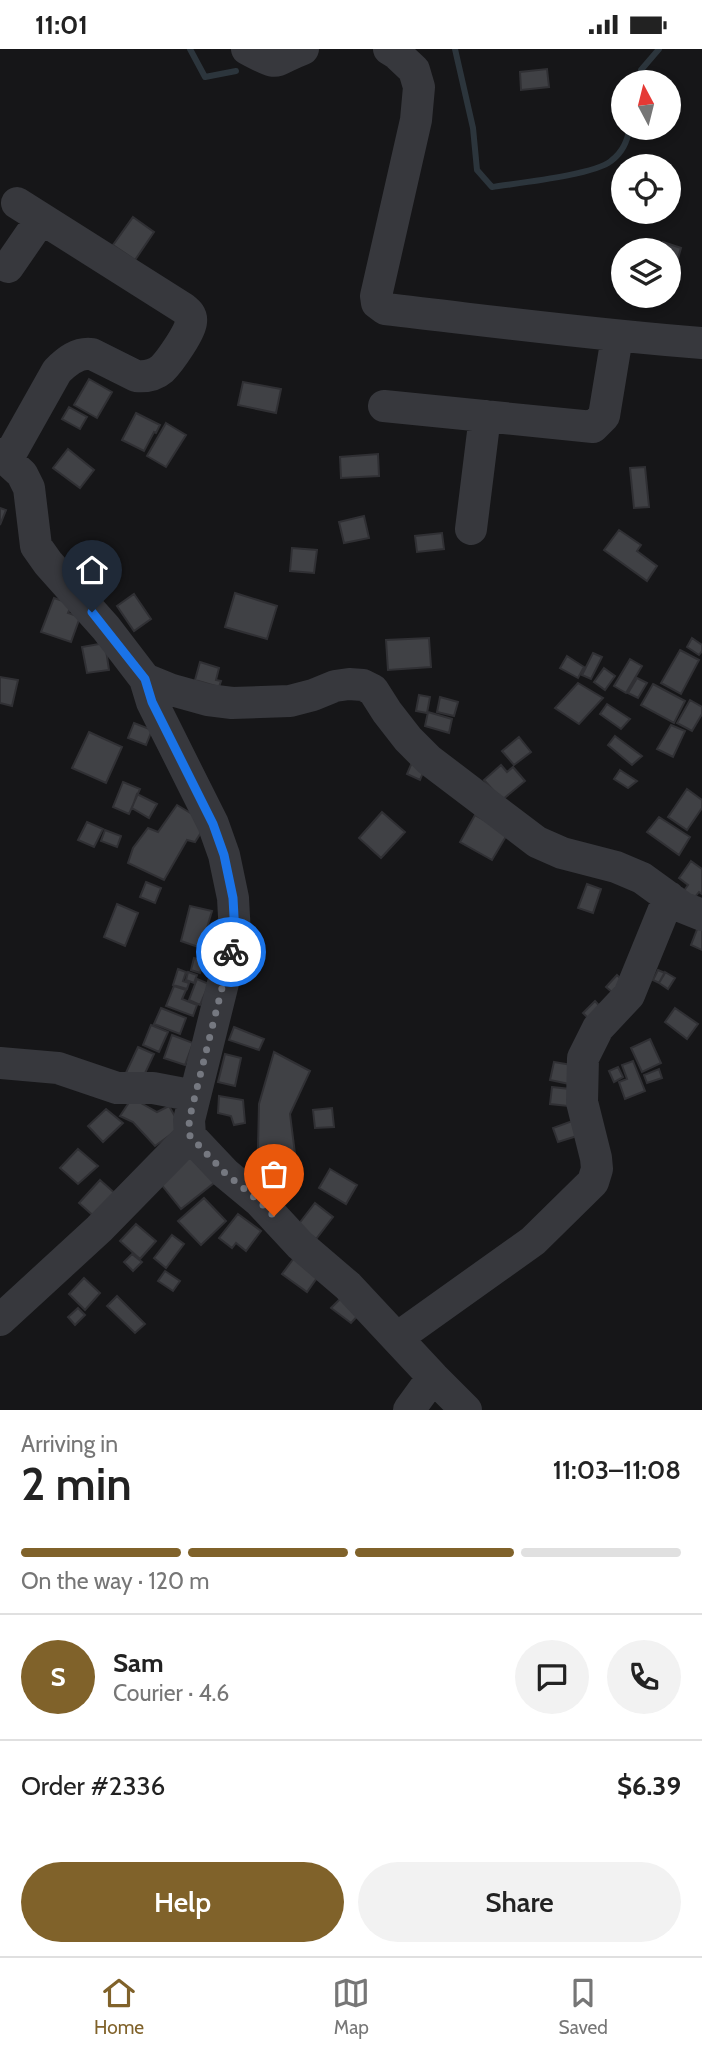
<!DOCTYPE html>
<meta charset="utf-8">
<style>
body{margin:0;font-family:Cabin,sans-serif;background:#f2f2f2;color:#222;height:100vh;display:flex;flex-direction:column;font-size:26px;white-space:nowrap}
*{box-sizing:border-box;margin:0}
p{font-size:23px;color:#767676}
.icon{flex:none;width:38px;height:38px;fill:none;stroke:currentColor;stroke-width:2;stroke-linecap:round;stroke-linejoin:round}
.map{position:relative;height:1361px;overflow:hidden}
.sheet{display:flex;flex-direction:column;background:#fff;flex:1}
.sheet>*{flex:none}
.needle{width:46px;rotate:353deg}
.controls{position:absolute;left:611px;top:21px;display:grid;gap:14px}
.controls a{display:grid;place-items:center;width:70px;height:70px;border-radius:50%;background:#fff;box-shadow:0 4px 10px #0003;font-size:35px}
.pin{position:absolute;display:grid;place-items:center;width:60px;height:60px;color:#fff;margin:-72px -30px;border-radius:50% 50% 50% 0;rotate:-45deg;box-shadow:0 0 7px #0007}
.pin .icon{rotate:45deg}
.courier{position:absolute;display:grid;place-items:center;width:70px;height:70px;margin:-35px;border:5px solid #1a73e8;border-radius:50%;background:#fff;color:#222;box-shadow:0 2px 9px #0007}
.summary em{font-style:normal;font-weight:600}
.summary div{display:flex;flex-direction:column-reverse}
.summary{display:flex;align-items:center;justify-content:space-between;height:119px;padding:0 21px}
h1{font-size:46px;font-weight:600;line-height:52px}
.bar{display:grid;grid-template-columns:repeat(4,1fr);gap:10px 7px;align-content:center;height:84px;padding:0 21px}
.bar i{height:9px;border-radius:5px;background:#e0e0e0}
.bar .on{background:#80622a}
.bar p{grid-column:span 4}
.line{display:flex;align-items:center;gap:18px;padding:0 21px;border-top:2px solid #e0e0e0}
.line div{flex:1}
.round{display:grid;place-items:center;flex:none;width:74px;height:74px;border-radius:37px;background:#f2f2f2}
.action{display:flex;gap:14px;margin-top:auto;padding:14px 21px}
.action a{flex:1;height:80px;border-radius:42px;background:#80622a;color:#fff;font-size:28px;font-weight:600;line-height:80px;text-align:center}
.action a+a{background:#f2f2f2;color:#222}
.status{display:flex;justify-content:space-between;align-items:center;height:49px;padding:0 35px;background:#fff;direction:ltr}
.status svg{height:19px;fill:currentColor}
.menu{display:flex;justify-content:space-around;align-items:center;height:98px;border-top:2px solid #e0e0e0;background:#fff;font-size:19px;color:#767676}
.menu a{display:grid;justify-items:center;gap:4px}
.menu .on{color:#80622a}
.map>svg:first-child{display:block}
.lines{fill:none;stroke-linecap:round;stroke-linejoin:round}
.stream{stroke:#2c353c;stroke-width:6}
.building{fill:#404145;stroke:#303034;stroke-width:2}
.minor{stroke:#37383d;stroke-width:32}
.done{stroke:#757880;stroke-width:7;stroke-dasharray:0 12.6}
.route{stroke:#1a73e8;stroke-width:9}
</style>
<div class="status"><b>11:01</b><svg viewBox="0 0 49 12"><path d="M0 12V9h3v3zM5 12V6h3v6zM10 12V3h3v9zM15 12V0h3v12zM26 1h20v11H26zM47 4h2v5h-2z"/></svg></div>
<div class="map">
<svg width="702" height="1361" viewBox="0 0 702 1361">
<rect width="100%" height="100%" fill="#161618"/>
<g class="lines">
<path class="stream" d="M190,0L205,28L236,22
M455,0L473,79L477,121L492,138C517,134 594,126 611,112C623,103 627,92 630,79
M639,33L641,21L659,0"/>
</g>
<path class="building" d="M547,20L549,38L521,41L520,23Z
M133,168L154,183L135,211L113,196Z
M663,193L681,199L677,213L668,209V201H660Z
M89,330L112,343L97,369L74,356Z
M243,333L281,340L276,364L238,356Z
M69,358L87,368L80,380L62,370Z
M136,364L160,376L156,384L154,383L144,402L122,391Z
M166,374L186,386L166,418L147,407Z
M68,400L94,421L80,439L53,419Z
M378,405L379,427L341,429L340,408Z
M645,418L649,458L634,459L630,419Z
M0,459L6,461L0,476Z
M364,467L369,489L344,494L339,473Z
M619,481L641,496L637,502L657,517L647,532L604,501Z
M442,484L444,500L417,503L415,487Z
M292,499L317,501L314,524L290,522Z
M235,544L277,557L267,590L225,578Z
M134,545L151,570L134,582L117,557Z
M54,549L72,555L68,564L80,568L71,593L41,583Z
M429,589L431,618L388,621L386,591Z
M692,589L702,596V602L699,606L687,598Z
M105,594L109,621L87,624L82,598Z
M680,601L699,611L681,645L661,634Z
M593,604L602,608L591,630L582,626Z
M567,607L584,618L578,629L560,619Z
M630,610L642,617L626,644L614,637Z
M200,613L219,619L216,631L221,632L219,638L195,631Z
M604,619L615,627L605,641L594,633Z
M0,628L18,631L12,657L0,654Z
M637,629L647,634L638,649L628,644Z
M578,634L603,649L579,675L555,659Z
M653,635L685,652L674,674L641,656Z
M419,646L430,648L427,664L416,662Z
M440,648L458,653L454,667L437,663Z
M690,651L702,658V665L692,682L677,674Z
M607,655L630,670L621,680L600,665Z
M428,663L452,670L449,684L425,677Z
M134,674L152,681L146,696L128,689Z
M671,676L685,682L673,708L657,700Z
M89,683L122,698L106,734L72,719Z
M615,687L642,707L632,716L608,696Z
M519,688L531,703L514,716L502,702Z
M413,711L426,716L420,731L407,725Z
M501,716L507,723L513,718L525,732L502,751L484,731Z
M620,721L637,732L628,739L614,730Z
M123,733L140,740L129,765L113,758Z
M687,740L702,751V759L687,781L668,768Z
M137,745L157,755L149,769L132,759Z
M177,756L207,774L195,793L187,791L164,831L128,814L133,799L148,779L158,783Z
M382,763L405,783L381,809L359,789Z
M475,766L508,784L492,811L460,793Z
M659,768L690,788L679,806L647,783Z
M87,773L103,780L94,798L78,791Z
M105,781L121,787L117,798L101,792Z
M691,812L702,820V845L699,843L691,853L681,846L688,836L679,829Z
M146,833L161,839L155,854L140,848Z
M587,835L601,840L593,864L578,859Z
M117,855L138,864L125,897L104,888Z
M190,857L212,862L201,899L181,892Z
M700,873L702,874V901L691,896Z
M194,909L204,912L200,924L191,921Z
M178,920L186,923L183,932L189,934L187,940L173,936Z
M658,921L665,924L659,934L653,931Z
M188,923L197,926L194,934L186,931Z
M665,923L675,929L668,940L659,934Z
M617,926L630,938L620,950L606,938Z
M197,930L209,935L200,956L189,951Z
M174,937L186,941L182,950L197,956L193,967L166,957Z
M595,952L604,962L592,973L583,964Z
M161,959L186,969L180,985L154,975Z
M675,959L698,975L687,990L665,973Z
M151,976L168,983L159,1003L143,996Z
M234,978L264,990L259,1001L229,991Z
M172,986L193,994L185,1016L164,1009Z
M650,990L661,1014L642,1023L631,999Z
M138,998L154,1005L140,1035L124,1028Z
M274,1003L310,1022L290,1065L297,1121L278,1146L257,1141L259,1055Z
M225,1005L241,1009L235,1037L218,1033Z
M633,1012L645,1042L625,1050L619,1033L627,1030L622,1016Z
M554,1013L578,1017L574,1036L550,1031Z
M618,1018L623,1028L614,1033L609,1022Z
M659,1020L662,1029L647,1034L644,1026Z
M552,1038L570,1040L568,1057L550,1055Z
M219,1047L243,1051L245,1074L234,1076L231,1067L218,1064Z
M132,1049L157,1063L169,1057L181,1078L155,1097L133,1073L120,1067Z
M332,1059L334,1078L315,1079L313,1061Z
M106,1060L123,1074L103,1093L88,1077Z
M575,1071L580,1086L558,1093L553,1079Z
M78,1100L98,1117L78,1135L60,1119Z
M195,1100L219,1130L181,1160L157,1130Z
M330,1120L357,1136L346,1155L319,1139Z
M100,1131L118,1147L97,1170L79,1154Z
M204,1149L226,1172L201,1196L178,1172Z
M315,1154L333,1168L316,1190L298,1176Z
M238,1165L261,1182L246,1202L236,1194L232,1199L219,1189Z
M136,1175L156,1192L140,1210L120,1192Z
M172,1186L184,1195L166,1219L154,1209Z
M132,1205L142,1213L133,1222L124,1213Z
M294,1209L319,1226L307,1243L282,1225Z
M165,1222L180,1232L173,1242L158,1232Z
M84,1229L100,1244L85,1261L69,1245Z
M117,1247L145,1275L135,1284L107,1257Z
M343,1247L362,1262L351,1274L331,1259Z
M78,1259L85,1266L75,1276L68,1268Z"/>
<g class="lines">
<path class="minor" d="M247,0C282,19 271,12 303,0
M389,0L397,5L414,21L419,38L416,71L376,247L377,254L385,260C491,272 596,286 702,294
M8,218L41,170
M384,357L593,378L604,367L617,288
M0,405L22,425L29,439L36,497L48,514L106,579L145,630L172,641L208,651L232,654L290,652L313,646L335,637L349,635L363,636L373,641L387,663L408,690L429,711L537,793L562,804L616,818L642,829L682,858L702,866
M7,411L57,322C67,312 78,303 92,305L136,327C146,328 155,326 162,320C170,312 191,282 191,273C192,266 188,263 183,259L17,154
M471,480L485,367
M145,630L152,653L213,775L224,806L233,849L235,886L189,1071L190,1087L225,1124L260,1153L300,1196L348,1237L433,1328L466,1361
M0,1014L58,1019L117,1039H153L195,1047
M0,1271L99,1180L190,1087
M397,1289L533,1192L593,1133L597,1120L596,1109L582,1053L583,1009L598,979L629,946L669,848
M409,1361L433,1328"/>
</g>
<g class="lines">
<path class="done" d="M231,903L189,1071L190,1087L225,1124L260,1153L274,1167"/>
<path class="route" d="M92,563L145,630L152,653L213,775L224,806L233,849L235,886L231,903"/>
</g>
</svg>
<div class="controls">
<a><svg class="needle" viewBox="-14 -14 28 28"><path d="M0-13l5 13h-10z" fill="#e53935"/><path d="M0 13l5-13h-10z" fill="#767676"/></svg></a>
<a><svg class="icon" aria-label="locate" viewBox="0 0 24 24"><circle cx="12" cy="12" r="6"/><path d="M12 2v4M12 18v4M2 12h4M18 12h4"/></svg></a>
<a><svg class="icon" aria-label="layers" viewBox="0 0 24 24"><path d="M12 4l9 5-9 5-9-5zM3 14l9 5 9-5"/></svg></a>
</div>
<div class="pin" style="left:274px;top:1167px;background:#ea580c"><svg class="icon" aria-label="bag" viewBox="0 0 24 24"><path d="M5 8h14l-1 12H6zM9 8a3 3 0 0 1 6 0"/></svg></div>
<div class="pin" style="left:92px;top:563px;background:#1f2937"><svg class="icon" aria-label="home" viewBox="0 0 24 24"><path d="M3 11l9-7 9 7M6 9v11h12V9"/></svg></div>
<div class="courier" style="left:231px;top:903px"><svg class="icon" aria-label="bike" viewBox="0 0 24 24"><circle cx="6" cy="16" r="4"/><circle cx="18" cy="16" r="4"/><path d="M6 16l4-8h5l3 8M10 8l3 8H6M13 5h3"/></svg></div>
</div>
<section class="sheet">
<div class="summary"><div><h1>2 min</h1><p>Arriving in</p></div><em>11:03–11:08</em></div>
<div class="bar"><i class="on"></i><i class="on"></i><i class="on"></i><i></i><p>On the way · 120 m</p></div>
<div class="line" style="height:126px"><b class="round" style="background:#80622a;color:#fff">S</b><div><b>Sam</b><p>Courier · 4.6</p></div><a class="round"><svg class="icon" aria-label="chat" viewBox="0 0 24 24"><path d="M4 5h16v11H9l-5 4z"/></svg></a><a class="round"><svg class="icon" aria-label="phone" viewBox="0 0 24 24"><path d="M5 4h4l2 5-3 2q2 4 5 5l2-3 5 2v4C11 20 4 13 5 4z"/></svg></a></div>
<div class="line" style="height:91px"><div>Order #2336</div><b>$6.39</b></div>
<div class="action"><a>Help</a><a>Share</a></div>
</section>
<nav class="menu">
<a class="on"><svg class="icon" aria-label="home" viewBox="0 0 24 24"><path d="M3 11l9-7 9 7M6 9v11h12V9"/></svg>Home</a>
<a><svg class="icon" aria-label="map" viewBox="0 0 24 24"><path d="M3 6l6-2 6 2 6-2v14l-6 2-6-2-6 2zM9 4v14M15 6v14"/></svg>Map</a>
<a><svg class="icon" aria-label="saved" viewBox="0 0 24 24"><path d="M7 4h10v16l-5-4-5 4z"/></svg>Saved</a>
</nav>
